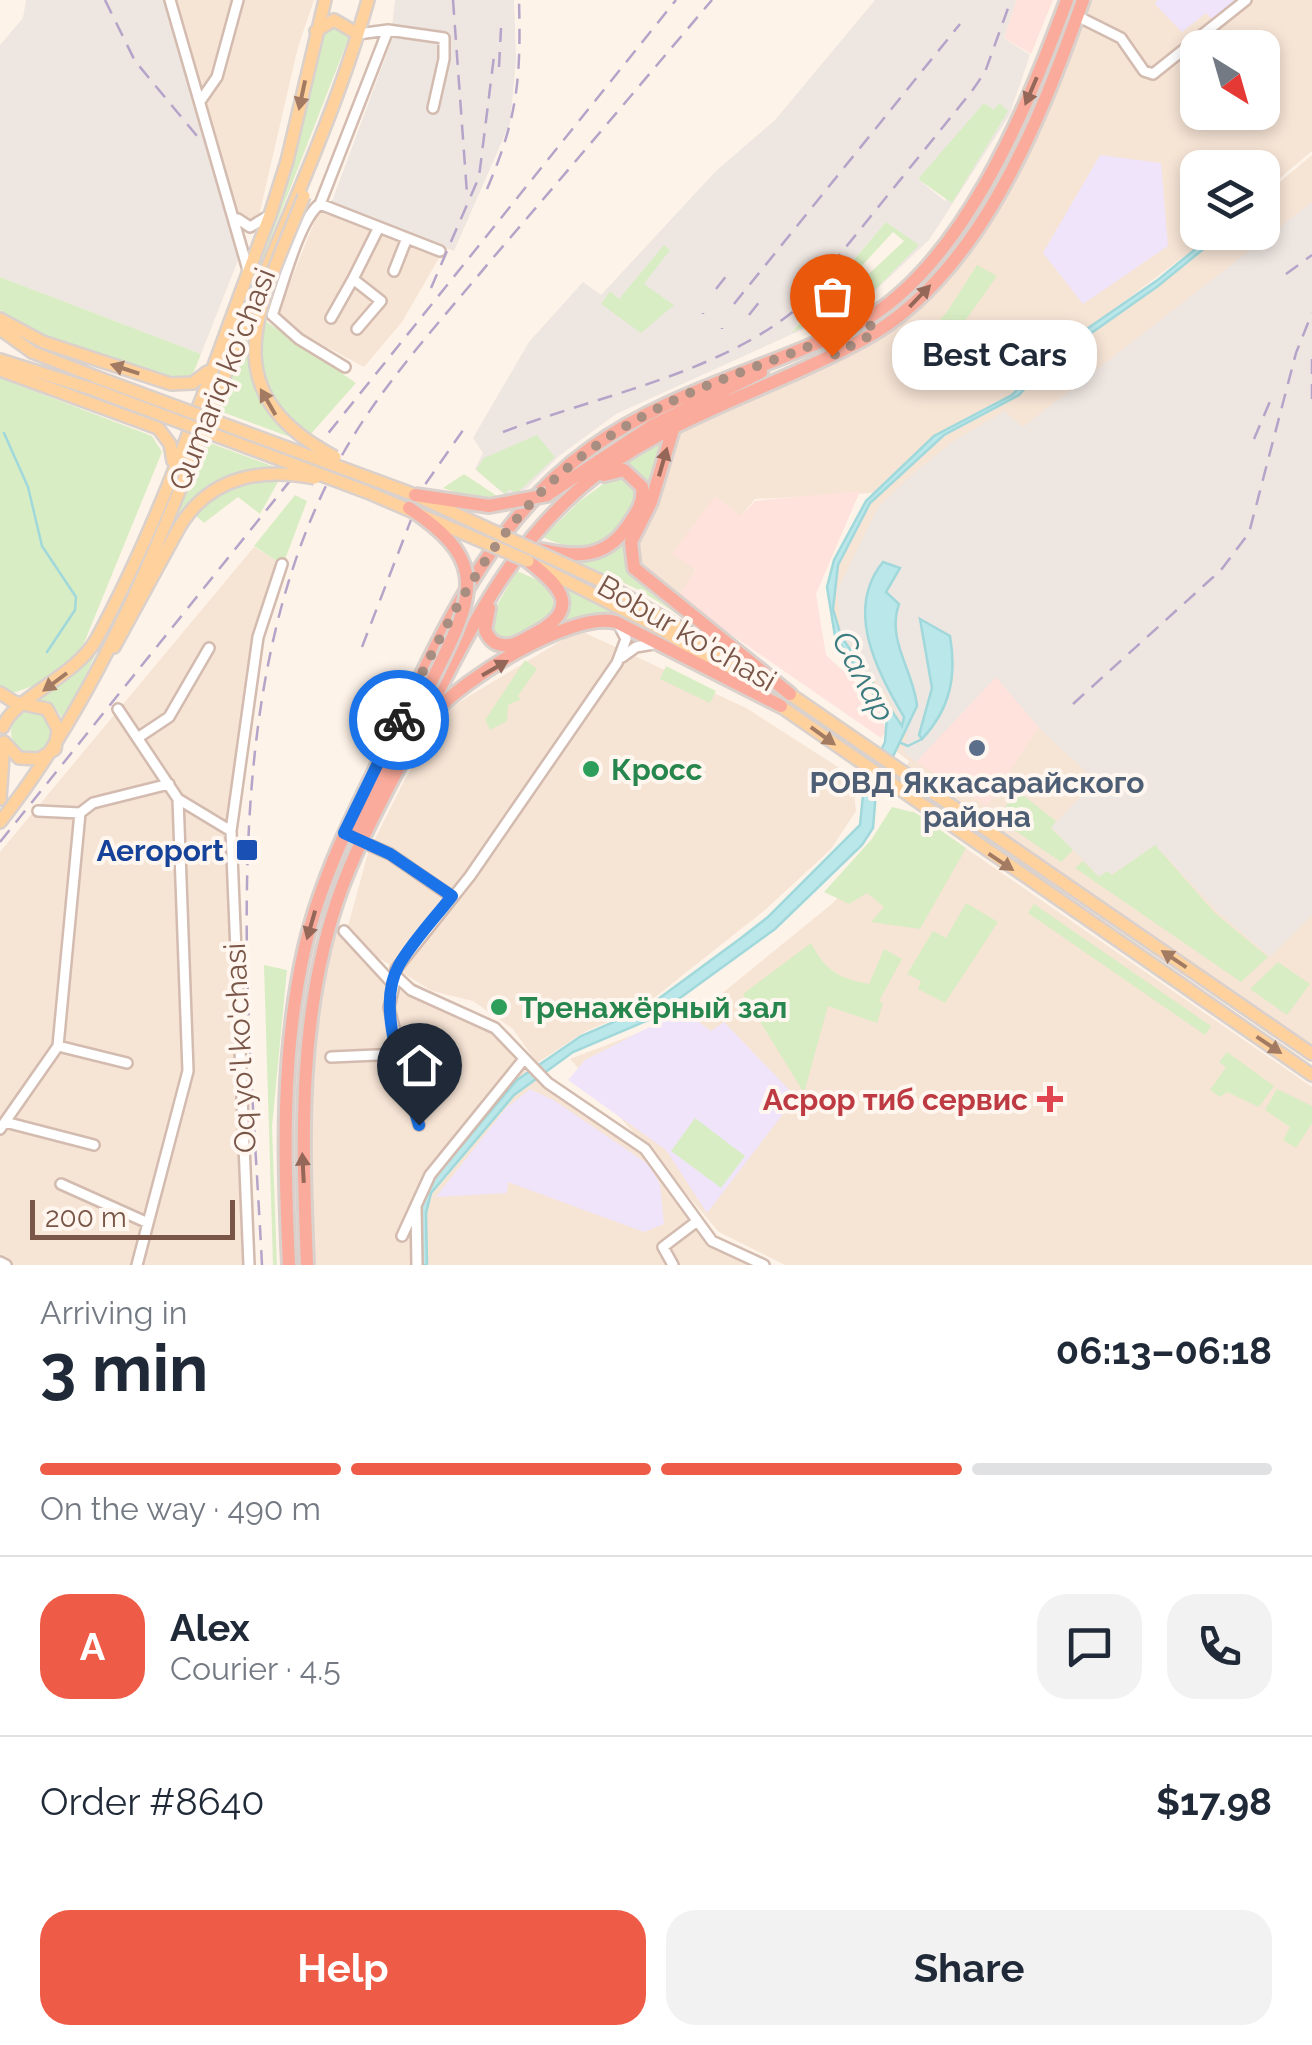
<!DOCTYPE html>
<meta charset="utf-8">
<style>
body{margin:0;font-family:Raleway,sans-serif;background:#f2f2f3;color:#1f2937;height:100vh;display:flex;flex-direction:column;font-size:38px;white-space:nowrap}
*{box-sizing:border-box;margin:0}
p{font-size:32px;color:#747a83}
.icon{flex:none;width:55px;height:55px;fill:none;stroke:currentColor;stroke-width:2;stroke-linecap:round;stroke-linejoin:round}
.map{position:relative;height:1265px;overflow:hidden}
.sheet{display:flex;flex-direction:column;background:#fff;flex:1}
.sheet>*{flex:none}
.needle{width:65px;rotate:143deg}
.controls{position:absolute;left:1180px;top:30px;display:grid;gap:20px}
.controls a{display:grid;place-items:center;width:100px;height:100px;border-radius:20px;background:#fff;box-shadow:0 5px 15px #0003;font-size:50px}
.scale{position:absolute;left:30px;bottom:25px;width:205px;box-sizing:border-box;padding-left:10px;border:5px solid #7a5649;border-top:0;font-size:28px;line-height:35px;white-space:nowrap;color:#7a5649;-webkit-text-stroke:8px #fff7ef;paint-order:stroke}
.pin{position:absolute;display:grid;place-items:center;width:85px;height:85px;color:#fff;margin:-102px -42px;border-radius:50% 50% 50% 0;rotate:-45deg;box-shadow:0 0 10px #0007}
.pin .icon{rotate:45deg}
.courier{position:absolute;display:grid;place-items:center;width:100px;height:100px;margin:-50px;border:8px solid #1a73e8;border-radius:50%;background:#fff;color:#222;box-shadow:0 2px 12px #0007}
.bubble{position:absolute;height:70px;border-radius:30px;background:#fff;box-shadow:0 5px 15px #0003;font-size:32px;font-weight:700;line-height:70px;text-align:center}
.head em{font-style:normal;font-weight:700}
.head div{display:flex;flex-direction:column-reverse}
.head{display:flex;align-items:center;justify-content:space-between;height:170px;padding:0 40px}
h1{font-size:65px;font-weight:700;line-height:75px}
.bar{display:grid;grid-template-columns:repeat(4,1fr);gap:15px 10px;align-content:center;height:120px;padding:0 40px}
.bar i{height:12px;border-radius:8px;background:#e0e1e3}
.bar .active{background:#ee5b46}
.bar p{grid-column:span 4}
.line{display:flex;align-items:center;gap:25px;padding:0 40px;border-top:2px solid #e0e1e3}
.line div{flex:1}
.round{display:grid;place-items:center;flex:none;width:105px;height:105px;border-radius:30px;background:#f2f2f3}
.primary-button{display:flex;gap:20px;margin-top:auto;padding:20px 40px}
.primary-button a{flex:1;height:115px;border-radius:30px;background:#ee5b46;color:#fff;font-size:40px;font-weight:700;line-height:115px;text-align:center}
.primary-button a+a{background:#f2f2f3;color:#1f2937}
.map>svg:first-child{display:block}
.residential{fill:#f6e4d5;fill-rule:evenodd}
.commercial{fill:#fee2db}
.industrial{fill:#eee6e1;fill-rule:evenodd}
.education{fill:#f0e4fa}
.green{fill:#d9edc4;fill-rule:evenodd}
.water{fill:#bae7e9;stroke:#a0d8db;stroke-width:2.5}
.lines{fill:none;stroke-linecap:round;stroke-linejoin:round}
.stream{stroke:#a0d8db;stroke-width:2.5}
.minor-casing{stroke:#d3bbaf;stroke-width:14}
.major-casing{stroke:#dad0cc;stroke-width:16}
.highway-casing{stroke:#dad0cc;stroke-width:18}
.minor{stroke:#fff;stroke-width:9}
.major{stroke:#ffd19d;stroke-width:11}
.highway{stroke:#fbab9b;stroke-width:12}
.rail{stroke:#b4a4c9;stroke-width:2.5;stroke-dasharray:15 10;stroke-linecap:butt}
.major-bridge-casing{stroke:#dad0cc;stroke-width:16;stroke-linecap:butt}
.highway-bridge-casing{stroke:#dad0cc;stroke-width:18;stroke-linecap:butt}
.major-bridge{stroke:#ffd19d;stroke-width:11}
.highway-bridge{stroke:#fbab9b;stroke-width:12}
.oneway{fill:#946759}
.oneway2{fill:#a27b62}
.done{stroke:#a88d81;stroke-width:10;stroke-dasharray:0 18}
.route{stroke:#1a73e8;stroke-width:12}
.service-dot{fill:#5c6f8a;stroke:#fff7ef;stroke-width:4}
.leisure-dot{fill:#2e9e5b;stroke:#fff7ef;stroke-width:4}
.transit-dot{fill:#1a4fb4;stroke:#fff7ef;stroke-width:4}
.health-dot{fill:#e0444e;stroke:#fff7ef;stroke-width:4}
.labels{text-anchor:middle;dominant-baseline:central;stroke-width:8;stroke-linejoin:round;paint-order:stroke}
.street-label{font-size:30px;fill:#7a5649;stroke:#fff7ef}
.leisure-label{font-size:30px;font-weight:bold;fill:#27864d;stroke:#fff7ef;text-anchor:start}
.service-label{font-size:30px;font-weight:bold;fill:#4e5e75;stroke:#fff7ef}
.transit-label{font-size:30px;font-weight:bold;fill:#164399;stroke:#fff7ef;text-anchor:end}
.health-label{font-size:30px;font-weight:bold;fill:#be3a42;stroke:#fff7ef;text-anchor:end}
.water-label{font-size:32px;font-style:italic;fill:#3c7b7f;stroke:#fff7ef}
</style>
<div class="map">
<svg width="1312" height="1265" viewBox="0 0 1312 1265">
<rect width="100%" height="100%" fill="#fef3e8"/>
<path class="residential" d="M176,0H314L298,47L257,224L239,218Z
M1083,0H1312V151L1263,192L1262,168H1198V232L1215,233L1037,367L1021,388L1037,370L1162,281L1219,233L1262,232L1263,196L1312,155V1054L906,767L909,761L892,748L891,714L834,624L830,582L863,508L928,445L972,414L927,442L873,493L755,499L696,569L675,603L631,562L674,426L805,369L918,298L1004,185ZM1198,48H1262V112H1198Z
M320,208L439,258L402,322L364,367L275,319Z
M254,547L282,564L258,637L231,831L249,1265H0V852Z
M579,630L746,708L852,776L856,811L831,849L765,910L640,1009L586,1031L537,1063L513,1029L473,1001L432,991L372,954L347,930L368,853L404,781L451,707Z
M912,811L1312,1087V1265H785L719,1232L570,1059L704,1008L833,903Z
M330,926L342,929L371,960L484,1020L529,1066L645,1149L704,1232L764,1265H307L302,1123Z"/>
<path class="commercial" d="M1016,0H1053L1031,54L1004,38Z
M860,491L816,594L826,655L876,702L886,731L881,738L677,597L696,570L672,554L715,496L741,516L755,501Z
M996,676L1040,725L987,806L916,762Z"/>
<path class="industrial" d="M26,0H167L240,255L201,354L0,277V45L23,18Z
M395,0H514L516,60L510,123L454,251L331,204L390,45Z
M875,0H1016L1004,38L1030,55L1009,116L929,240L863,302L616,414L559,456L513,502L475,469L483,453L473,438L529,342L583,282L601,295L716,171L775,120ZM985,104L994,110L945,201L918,179ZM886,222L918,245L877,288L791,332Z
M1312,202V915L1270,957L1217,911L1155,845L1111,875L1107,871L1100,878L1051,827L1096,781L1042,731L996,677L916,762L904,752L907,734L888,697L841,634L837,591L878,507L914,473L952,442L1004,411L1023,427Z"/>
<path class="education" d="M1157,0H1237L1213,20L1206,13L1182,32L1155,4Z
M1100,155L1161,163L1168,246L1083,304L1043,253Z
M683,1010L711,1031L724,1022L796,1097L707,1213L666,1150L568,1080L585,1060Z
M530,1089L555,1101L648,1164L660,1184L664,1224L644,1232L508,1182L507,1193L436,1197L506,1108Z"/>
<path class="green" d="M337,24L349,37L171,495L64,721L54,706L39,699L72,677L95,651L221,359L292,171L322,31Z
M984,103L994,110L999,103L1008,111L952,203L918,179Z
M886,222L919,245L877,288L791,333ZM893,232L904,241L841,300L834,296Z
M664,245L670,250L644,284L674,305L641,333L601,304L610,291L619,299Z
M977,265L997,276L935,363L925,354L930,347L917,334H926L947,312Z
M0,277L201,354L191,379H171L33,333L0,310Z
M264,320L356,383L310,435C271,409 253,366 264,320Z
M245,330L256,392L273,420L290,437L214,409Z
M0,378L152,436L162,452L82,648L47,681L13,693L0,686Z
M537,435L555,457L516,494L510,489L505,494L476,470L484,458Z
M664,438L651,488L647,487L638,473L623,464Z
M202,440L272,466L278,482L260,514L238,497L204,523L186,507L155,558Z
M618,473L635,482C632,492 638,494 634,504C614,546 584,557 543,537L580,501Z
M464,474L506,502L500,508L443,488Z
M295,495L307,501L283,565L254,546Z
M635,523C608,582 664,599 704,631L641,591L579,562L613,550Z
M517,571L547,584L555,608L551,617L505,639L493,632L487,622Z
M564,586L690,655C640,630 606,599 552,631L567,613Z
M525,660L537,669L518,696L521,699L508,705L507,721L490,730L485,720Z
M666,666L716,691L710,703L660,679Z
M11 732a21 21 0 1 1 42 0a21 21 0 1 1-42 0Z
M1016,790L1056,821L1051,828L1073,850L1061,862L998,819Z
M892,807L916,813L966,848L920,929L871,922L884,907L867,893L849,904L824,892L871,840Z
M1155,845L1215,913L1268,957L1241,982L1075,868L1083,861L1099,877L1107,871L1112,875Z
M966,903L998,922L945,1003L918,989L921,981L907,974L933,931L946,938Z
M1034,904L1211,1026L1205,1035L1028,913Z
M811,943C826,971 838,978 869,984L884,949L902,959L879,1001L883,1003L877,1023L828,1006L804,1093L743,994Z
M1278,962L1310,984L1287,1015L1250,989Z
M264,965L287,970L272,1127L277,1265H273Z
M1227,1052L1274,1086L1259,1107L1227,1092L1220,1097L1210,1090L1226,1067L1219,1062Z
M1277,1089L1312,1106V1123L1296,1148L1283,1140L1290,1127L1265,1110Z
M695,1118L745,1156L721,1188L671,1151Z"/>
<path class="water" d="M1215,233H1223L1158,286L1046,365L1019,395L944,435L870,503L838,565L833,609L841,636L902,726L904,717C877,671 844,610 883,562L900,568L886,592L899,604C886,640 914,672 917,706L876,792L873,828L862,845L775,929L651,1019L573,1052L514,1095L431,1193L426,1213L427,1265H421L420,1212L428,1185L517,1080L581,1036L646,1008L741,938L768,917L860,825L864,785L885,742L887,715L835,636L827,587L834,560L866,501L934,436L1012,395L1048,356L1159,279Z
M920,619L950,636C957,677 950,709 922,739L919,735L932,688Z"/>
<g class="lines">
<path class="stream" d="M4,433L28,487L42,546L76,597L75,610L47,652
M901,743L908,746L922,739"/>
<g class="minor-casing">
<path id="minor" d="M170,0L248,270
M1077,16L1121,38L1144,71L1153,74L1246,0
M388,30L444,38V59L433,108
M201,100L217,77L238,0
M320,204L440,251
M238,219L250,227L270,215
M394,271L407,238
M331,318L353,279
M357,329L381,301L353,279L379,227
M345,367L299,339L272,315C282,288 299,219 320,204L388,30L358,34
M619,625L626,639L617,663L470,876L396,969V976L411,990L495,1028L548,1083L645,1149L712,1241L764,1265
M622,657L636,647L653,644
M118,709L178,799L231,831
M139,737L169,717L209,648
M38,811L80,813L93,803L169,784
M363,842L390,854L451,896
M344,931L392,983
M396,976L389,1008L419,1125
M58,1046L127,1063
M331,1057L400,1054
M5,1122L94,1145
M0,1129L58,1046L80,813
M61,1184L148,1223
M416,1207L417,1265
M402,1236L430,1175L524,1059
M0,1262L6,1265
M137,1265L188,1071L178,799
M249,1265L231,831L258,637L282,564
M673,1265L663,1247L696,1222"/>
</g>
<g class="major-casing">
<path id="major" d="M316,31L334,20L358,34
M0,319L43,342L171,384L193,383L207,372
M0,329L32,352L96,377
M0,360L92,389
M0,370L158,428L170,444L173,461
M539,567L656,626L750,685
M599,580L752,670
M114,647L180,526
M784,690L1312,1054
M0,693L14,702L47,709L58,729L55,749L39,759L19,758L4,742
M773,701L1312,1075
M3,727C13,698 75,677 96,640C169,506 215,357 270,215L287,161L325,0
M0,799L4,743
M0,822C119,671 182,482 252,305C292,205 339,104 368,0"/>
</g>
<g class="highway-casing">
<path id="highway" d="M674,426L651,502L631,542L634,568L790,694
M547,495L652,426L761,372
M536,549C575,557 605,561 629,524C638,511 644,502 642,487L624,470L604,475
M489,608L485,630C489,638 493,644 502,645C513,647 523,640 532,635C582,610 563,588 528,561
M432,715C462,680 570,611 616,622L781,706
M356,827L397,750
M289,1265C284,1158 281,1052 305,947C322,874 357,807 390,740C443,632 489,521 591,448C670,391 765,370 852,327C961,273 1027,108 1067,0
M307,1265C302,1138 297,1009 342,887C367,821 405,758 437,694C479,610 523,530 600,472C680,413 776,387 862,340C979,278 1041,118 1083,0"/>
</g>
<use href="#minor" class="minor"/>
<use href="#major" class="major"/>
<use href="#highway" class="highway"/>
<path class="rail" d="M105,0L135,61L202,142
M453,0L467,194
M499,67L501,28
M487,189C518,117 521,78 519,0
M1286,274L1312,255
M431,288L479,177L494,56
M716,289L727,275
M734,304L960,24
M703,314V313
M749,315L760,301
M722,329V328
M1312,359V404
M503,432C597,396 717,374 795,310L972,91L985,72L1011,0
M1254,439L1271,399
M362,647L424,486L468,423
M1073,704L1221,570L1249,533L1296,353L1312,313
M0,842L676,0
M262,1265C249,1006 211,691 341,457C381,385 440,322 492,259C566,173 639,86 712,0"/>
<g class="major-bridge-casing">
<path id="major-bridge" d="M304,196C263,301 205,389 335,457
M96,377L415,495L599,580
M92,389L367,492L528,561
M180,526C210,477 261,467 315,478"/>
</g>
<g class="highway-bridge-casing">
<path id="highway-bridge" d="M415,495L489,506L547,495
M397,750C412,719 428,689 443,658C479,586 480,555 409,508"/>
</g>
<use href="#major-bridge" class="major-bridge"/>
<use href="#highway-bridge" class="highway-bridge"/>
</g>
<defs><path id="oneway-solid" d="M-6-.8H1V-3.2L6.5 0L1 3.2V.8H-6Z" transform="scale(2.5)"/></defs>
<g class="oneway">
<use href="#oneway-solid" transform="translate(1031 91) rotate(113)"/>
<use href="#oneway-solid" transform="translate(920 296) rotate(-46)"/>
<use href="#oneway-solid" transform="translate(663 462) rotate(-74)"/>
<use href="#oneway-solid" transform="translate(495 668) rotate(-30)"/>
<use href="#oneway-solid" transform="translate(311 925) rotate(106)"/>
<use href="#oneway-solid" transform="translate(303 1168) rotate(-93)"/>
</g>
<g class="oneway2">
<use href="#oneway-solid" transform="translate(302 95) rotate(102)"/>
<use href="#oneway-solid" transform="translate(125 369) rotate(-162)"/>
<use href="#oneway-solid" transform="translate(268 402) rotate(-120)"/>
<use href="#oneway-solid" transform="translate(55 682) rotate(143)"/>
<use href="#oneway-solid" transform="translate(823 736) rotate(36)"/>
<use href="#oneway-solid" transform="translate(1001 862) rotate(34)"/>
<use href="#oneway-solid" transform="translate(1174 959) rotate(-146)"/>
<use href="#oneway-solid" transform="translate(1269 1045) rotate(34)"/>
</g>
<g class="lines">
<path class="done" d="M399,720C473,568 523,470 683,396C744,368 808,351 867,320L875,333L832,356"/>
<path class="route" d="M399,720L344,833L390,854L452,896C434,919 413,941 399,965C374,1008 406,1080 419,1125"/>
</g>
<circle class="service-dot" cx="977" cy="748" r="10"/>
<g class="leisure-dot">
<circle cx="591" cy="769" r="10"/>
<circle cx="499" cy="1007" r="10"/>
</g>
<rect class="transit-dot" x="235" y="838" width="24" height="24" rx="5"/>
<path class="health-dot" d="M1045 1084h10v10h10v10h-10v10h-10v-10h-10v-10h10z"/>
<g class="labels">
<g class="street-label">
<text transform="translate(222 379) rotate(-68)">Qumariq ko'chasi</text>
<text transform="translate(687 633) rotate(30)">Bobur ko'chasi</text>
<text transform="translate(240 1048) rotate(-93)">Oq yo'l ko'chasi</text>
</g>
<g class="leisure-label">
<text x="611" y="769">Кросс</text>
<text x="519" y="1007">Тренажёрный зал</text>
</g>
<g class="service-label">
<text x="977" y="782">РОВД Яккасарайского<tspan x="977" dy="34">района</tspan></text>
</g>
<g class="transit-label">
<text x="224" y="850">Aeroport</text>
</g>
<g class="health-label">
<text x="1028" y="1099">Асрор тиб сервис</text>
</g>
<g class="water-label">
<text transform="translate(864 676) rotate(62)">Салар</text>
</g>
</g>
</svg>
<div class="controls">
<a><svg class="needle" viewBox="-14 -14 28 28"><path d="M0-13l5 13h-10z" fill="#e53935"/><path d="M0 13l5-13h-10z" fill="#747a83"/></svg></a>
<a><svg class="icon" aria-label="layers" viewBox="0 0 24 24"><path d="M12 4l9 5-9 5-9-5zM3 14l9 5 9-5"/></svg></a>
</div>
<div class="scale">200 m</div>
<div class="pin" style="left:832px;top:356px;background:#ea580c"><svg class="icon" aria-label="bag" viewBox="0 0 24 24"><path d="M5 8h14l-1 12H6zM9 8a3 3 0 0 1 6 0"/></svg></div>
<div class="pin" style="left:419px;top:1125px;background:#1f2937"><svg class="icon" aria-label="home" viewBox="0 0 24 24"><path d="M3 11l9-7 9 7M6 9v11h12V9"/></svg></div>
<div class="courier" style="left:399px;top:720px"><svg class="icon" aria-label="bike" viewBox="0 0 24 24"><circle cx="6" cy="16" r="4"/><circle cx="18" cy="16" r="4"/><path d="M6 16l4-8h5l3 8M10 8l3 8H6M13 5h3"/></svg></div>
<div class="bubble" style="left:892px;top:320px;width:205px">Best Cars</div>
</div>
<section class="sheet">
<div class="head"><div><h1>3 min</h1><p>Arriving in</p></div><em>06:13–06:18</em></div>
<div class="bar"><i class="active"></i><i class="active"></i><i class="active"></i><i></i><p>On the way · 490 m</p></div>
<div class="line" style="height:180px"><b class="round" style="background:#ee5b46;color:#fff">A</b><div><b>Alex</b><p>Courier · 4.5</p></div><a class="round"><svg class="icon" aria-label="chat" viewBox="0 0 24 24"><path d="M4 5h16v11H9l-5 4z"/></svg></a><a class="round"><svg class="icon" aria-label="phone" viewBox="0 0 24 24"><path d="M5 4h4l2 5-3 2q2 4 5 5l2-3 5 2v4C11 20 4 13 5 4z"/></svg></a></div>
<div class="line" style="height:130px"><div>Order #8640</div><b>$17.98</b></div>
<div class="primary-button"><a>Help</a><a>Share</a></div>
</section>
